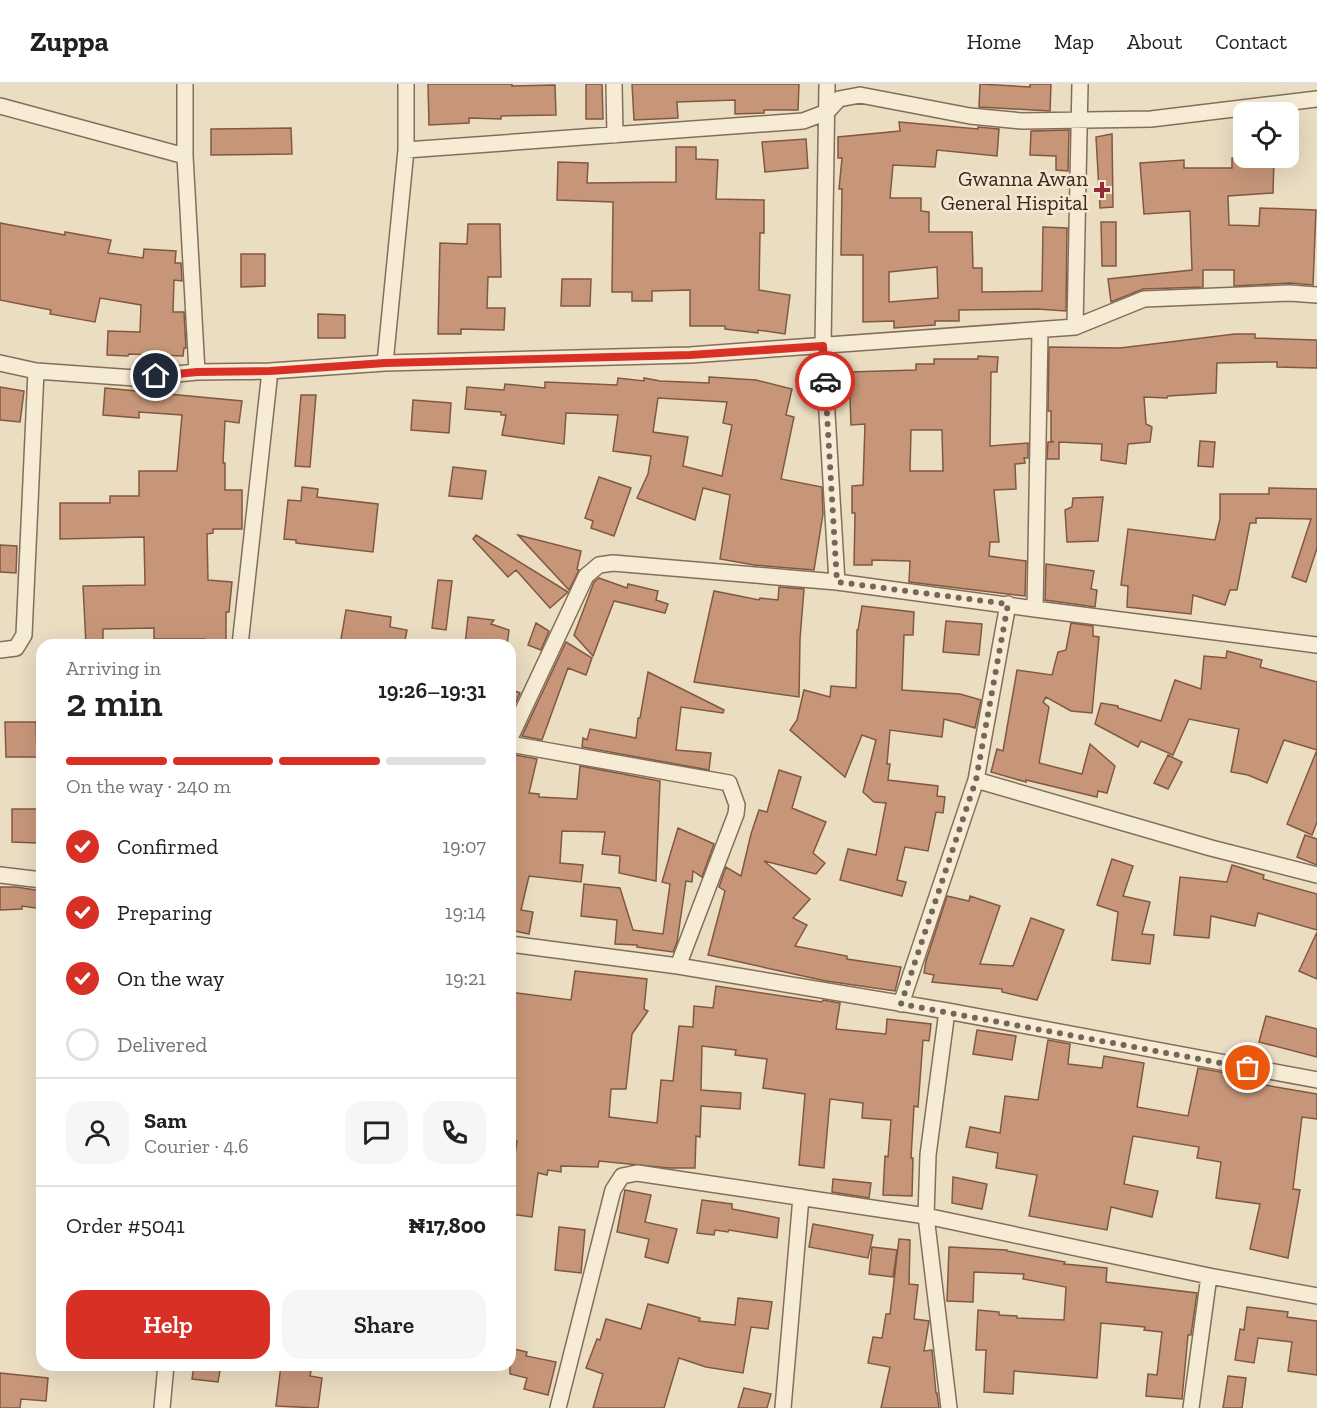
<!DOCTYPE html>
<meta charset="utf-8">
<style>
body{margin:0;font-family:"Zilla Slab",serif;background:#f6f6f6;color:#202124;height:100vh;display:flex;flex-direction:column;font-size:22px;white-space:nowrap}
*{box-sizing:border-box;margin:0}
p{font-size:20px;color:#757577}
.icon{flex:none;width:33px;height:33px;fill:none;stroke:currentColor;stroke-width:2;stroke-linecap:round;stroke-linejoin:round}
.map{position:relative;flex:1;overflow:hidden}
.sheet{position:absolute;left:36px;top:555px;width:480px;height:732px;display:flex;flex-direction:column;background:#fff;border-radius:18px;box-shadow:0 6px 24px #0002}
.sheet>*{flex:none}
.buttons{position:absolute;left:1233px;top:18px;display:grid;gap:12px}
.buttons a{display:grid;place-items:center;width:66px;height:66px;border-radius:12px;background:#fff;box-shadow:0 6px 24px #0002;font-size:30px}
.pin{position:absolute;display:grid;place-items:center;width:51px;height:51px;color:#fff;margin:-26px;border:3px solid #fff;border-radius:50%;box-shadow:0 2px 6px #0007}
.courier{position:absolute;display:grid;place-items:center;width:60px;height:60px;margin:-30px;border:4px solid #d93025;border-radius:50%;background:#fff;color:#222;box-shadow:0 2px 8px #0007}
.overview em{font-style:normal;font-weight:600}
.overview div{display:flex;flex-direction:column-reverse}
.overview{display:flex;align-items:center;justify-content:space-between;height:102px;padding:0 30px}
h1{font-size:39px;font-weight:600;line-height:45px}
.bar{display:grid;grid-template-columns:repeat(4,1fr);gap:9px 6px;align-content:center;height:72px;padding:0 30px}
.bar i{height:8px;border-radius:4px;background:#e0e0e0}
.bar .on{background:#d93025}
.bar p{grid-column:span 4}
.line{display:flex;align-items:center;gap:15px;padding:0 30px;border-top:2px solid #e0e0e0}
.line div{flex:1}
.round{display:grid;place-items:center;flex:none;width:63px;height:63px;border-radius:18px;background:#f6f6f6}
ol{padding:0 30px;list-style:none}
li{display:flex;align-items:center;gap:18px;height:66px}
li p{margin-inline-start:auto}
li .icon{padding:6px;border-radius:50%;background:#d93025;color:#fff;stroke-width:4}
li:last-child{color:#757577}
li i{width:33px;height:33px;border:3px solid #e0e0e0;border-radius:50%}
.action{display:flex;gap:12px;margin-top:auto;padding:12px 30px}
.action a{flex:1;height:69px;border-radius:18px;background:#d93025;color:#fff;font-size:24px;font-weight:600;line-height:69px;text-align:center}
.action a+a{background:#f6f6f6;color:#202124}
header{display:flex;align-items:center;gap:36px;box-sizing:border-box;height:84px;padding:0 30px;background:#fff;border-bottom:2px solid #e0e0e0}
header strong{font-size:28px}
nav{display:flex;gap:33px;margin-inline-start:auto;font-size:21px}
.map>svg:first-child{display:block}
.building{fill:#c79679;stroke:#815841;stroke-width:1.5;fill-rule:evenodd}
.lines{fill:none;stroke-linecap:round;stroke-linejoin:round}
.street-casing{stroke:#846e5a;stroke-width:18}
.street{stroke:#f6ebd4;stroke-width:15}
.done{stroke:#746757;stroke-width:6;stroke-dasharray:0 10.8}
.route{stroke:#d93025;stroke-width:8}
.poi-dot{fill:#8f2e33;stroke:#f3e7d1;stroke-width:2}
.labels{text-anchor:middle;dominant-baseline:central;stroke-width:5;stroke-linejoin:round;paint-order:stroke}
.poi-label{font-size:21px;fill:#34271d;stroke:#f3e7d1;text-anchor:end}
</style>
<header>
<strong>Zuppa</strong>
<nav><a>Home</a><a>Map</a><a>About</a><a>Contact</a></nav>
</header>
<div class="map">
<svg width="1317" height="1324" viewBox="0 0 1317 1324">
<rect width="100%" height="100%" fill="#ebddc2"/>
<path class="building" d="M428,0H512V2L555,1L556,31L501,32V35L469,34V39L429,41Z
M586,0H602L603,35H586Z
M632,0H799L798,26H764V29L735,30V16L677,18L678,34L634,36Z
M980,0L1030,3V0H1051L1050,27L979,23Z
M899,38L978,45V43L999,45L997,72L937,66L935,83L893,81L890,114H921V127L929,128V148H972L973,184H982V208L1042,207L1043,143L1067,144L1066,227L1037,225L959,226V237H935V241L894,244V237L863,238V171H841L842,105H839L842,74H838V53L900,47ZM937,183L938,214L889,218V188Z
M291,44L292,70L211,71V45Z
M1069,46L1068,87L1056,86V72L1030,71L1031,47Z
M1112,50L1113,123L1100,124L1096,53Z
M806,55L808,84L765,88L762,58Z
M676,63H696V75L718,76L716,115L764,116V149H760L759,206L790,211L785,250L758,246V249L725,245V242H690V206L652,207V217H632V208H612L613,118L557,116L558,78L588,79L587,99L676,98Z
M1232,74H1274L1273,109L1228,112L1229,141L1259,142L1260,124L1316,126L1313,201L1290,199L1234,202V186H1203V203L1143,205L1111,218L1108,195L1192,186L1190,127L1144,130L1140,79L1184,76V84H1232Z
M1101,138H1116V182H1102Z
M0,139L65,151V148L111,156L108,169L143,174L144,165L176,167L175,179H181L182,197L174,196L173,228H184L186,264H184L183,272L129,270L128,272L107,271L108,247L140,248L141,221L100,214L95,238L50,230L51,226L0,216Z
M468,140H500L501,193H488L487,224H505L504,246L461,245V250H438L440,159L467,160Z
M241,170H265V202L241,203Z
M562,195H591L590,222H561Z
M318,230L345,231V254H318Z
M1235,250H1255V254L1317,256V284L1277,283V278L1217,279L1216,309L1168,312L1167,314L1144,313L1146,340L1152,343L1150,358L1128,360L1126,380L1101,376L1102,360L1059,358V375H1047L1048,358H1054L1051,357V327H1048L1049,263L1120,264Z
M978,272L998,273L997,288H991L990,362L1028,359V374H1024L1025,379L1015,380L1016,405L994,406L999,458H990L989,472L1026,477L1025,512L909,498L910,477L872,476V481H854L855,429H852V402L863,401L865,340L851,341L849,288L916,286V280H934V275H978ZM911,346H942L943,387H910Z
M709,293L756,296L792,305L786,331L794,333L781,395L822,403L823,430L814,486L754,481L720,475L730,411L703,404L695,436L637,414L648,390L651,372L613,367L618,331L566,329L564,360L502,351L506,331H501V328L465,325L467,303L504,306L505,300L545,304V298L617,301L618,294L644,297V294L660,297L709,299ZM658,314L727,318L723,339L732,341L722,392L683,382L688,353L653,348Z
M0,303L24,307L20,338L0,336Z
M105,304L242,317L239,339L225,337L223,379H225V406H242V445H213V449L207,450L208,496L232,498L229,528H226V560L205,559V555H154V544L103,545V561H86L83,502L145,501L144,453L60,455V419H110V412H139V387H177L182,331L139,328V334L103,331Z
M301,311H316L310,383L295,382Z
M413,316L451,319L449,349L411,346Z
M1200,357L1215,358L1213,383L1198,382Z
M453,383L486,387L482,415L449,412Z
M599,393L631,404L614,452L591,444L593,437L585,434Z
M302,403L318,405L317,413L378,420L373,468L296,459V456L284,455L288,416L301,417Z
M1269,404L1317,405V464L1306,498L1292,493L1311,435L1256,434V439H1250L1237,506H1230L1225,521L1193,511L1191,530L1127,523L1128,502L1121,501L1128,445L1215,456L1220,435V410H1269Z
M1103,413L1098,457L1067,458L1065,426L1072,423L1073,414Z
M476,451L568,508L567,509L550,524L516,486L508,493L473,455Z
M518,451L581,467L577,485L579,486L569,506Z
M0,461L17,462L16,489L0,488Z
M1046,480L1094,487L1091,505L1097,506L1095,523L1045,516Z
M599,494L627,504L628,500L658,507L656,516L668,520L665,529L614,517L593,572L574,551L594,498Z
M438,496L452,497L446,546L432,544Z
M779,503L804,505L800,555L799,613L694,598L714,507L759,516L760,514L778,516Z
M862,522L914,528L913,551H904L902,606L960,610L981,616L975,644L944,635L942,653L890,646L887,680H890L888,696L938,702L937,712L945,713L943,729L936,728L928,767L905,763L897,796L906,798L902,812L840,796L848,765L876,771L886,719L874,718L863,708L876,656L862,651L845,693L790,646L797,636L804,606L830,613L831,602L856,604L857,546H858Z
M346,526L391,533L390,543L407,546L404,561H340Z
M468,533L494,536L491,540L509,546L507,561H465Z
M946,537L982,540L979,571L943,568Z
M536,539L549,547L541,566L528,561Z
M1071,539L1093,542V552L1099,553L1092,629L1071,627L1046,613L1043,618L1049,623L1039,679L1082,690L1090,660L1115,682L1107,709L1098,707L1097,713L1026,696V698L991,688L997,665L1003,667L1017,586L1052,591L1058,568L1066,566Z
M566,558L592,574L586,591L568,584L542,656L522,652Z
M1227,567L1262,576L1260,583L1317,598V666L1284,656L1267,699L1248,691L1231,688L1239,645L1189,635L1173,671L1141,657L1138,663L1095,640L1101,619L1118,622V624L1161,637L1175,596L1201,605L1204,572L1226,574Z
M648,588L724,626L723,629L681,623L676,666L711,669L709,686L582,663L583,654L587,656L590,645L636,654L638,634H640Z
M510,605L520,609L510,631Z
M5,638H36L37,673H6Z
M1317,666V738L1312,751L1287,740Z
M510,670L537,675L529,709L539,710V713L577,715L580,682L660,697L656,797L619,789L620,772L602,770L605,748L562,747L560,779L583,781L581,798L529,792L521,826L533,828L529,850L510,846Z
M1168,671L1182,678L1168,705L1154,699Z
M779,686L801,693L792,724L826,738L813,769L825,779L816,790L764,777L810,815L793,834L807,841L795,862L847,872V875L901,883L895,907L826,897L708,871L725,807L719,803L726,783L741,792L751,750L759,726L767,728Z
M12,725H38L37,759L12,758Z
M678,744L714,760L702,793L693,787L692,798L686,797L677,858L673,868L637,863V861L615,860L617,836L581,832L584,800L620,804L633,846L663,850L670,800L662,798Z
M1305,751L1317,755V781L1297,773Z
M1112,775L1133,782L1123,812L1150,818L1142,850L1154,851L1150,880L1112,876L1118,828L1097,821Z
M1232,781L1264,791L1263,795L1317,810V846L1258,829L1255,842L1211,832L1209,854L1174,851L1180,793L1227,798Z
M0,803H16L42,807V825L22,822V825L0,826Z
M947,812L969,817L970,812L1000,822L980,880L1013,882L1031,834L1064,846L1037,916L1002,908V905L932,898L934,891L924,889L926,877Z
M1317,848V895L1299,887Z
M575,887L647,895L644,925L648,927L632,950L626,1005H611L609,1033L657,1039L661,996L673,997L679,942L693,943L694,922L713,924L716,902L822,918L823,916L840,919L836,945L886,950L887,935L931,940L929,957L923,956L918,1023L914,1022L911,1074H913L912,1112L883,1111L885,1072L888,1073L891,1036L862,1034L863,1019L830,1015L824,1084L799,1081L805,1010L763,1004L767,975L735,971L736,966L702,962L701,1006L741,1009L740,1025L701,1022L700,1053L696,1052L695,1084H669L599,1077L598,1083L561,1082V1088L548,1086L547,1091L538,1089L532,1133L510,1130V1089L512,1090L517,1057H510V908L571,916Z
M1266,932L1317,945V973L1259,958Z
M977,946L1016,952L1012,976L973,970Z
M1048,956L1070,960L1068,980L1102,984L1104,972L1144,979L1137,1023L1188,1032L1198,984L1254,994L1253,999L1317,1010V1035L1302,1033L1293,1105L1300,1106L1288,1174L1250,1165L1260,1120L1216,1114L1221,1078L1197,1074L1199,1063L1133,1052L1124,1100L1158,1107L1152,1133L1111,1123L1107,1146L1029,1132L1037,1091L996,1084L998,1069L966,1063L970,1043L1000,1049L1005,1012L1038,1016Z
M953,1093L987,1100L982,1125L952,1119Z
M833,1095L871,1099L869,1114L832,1108Z
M625,1106L651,1111L645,1138L677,1145L668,1179L645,1173L649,1155L617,1148Z
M702,1116L732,1120V1125L779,1134L777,1154L729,1146L728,1148L715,1146L714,1151L697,1149Z
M813,1140L873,1151L868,1174L809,1163Z
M559,1143L585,1146L581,1189L555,1186Z
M899,1155L910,1156L909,1200L918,1201L914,1235L929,1237L924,1267L932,1266L936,1309H937L939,1324H881L890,1283L868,1279L873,1253L882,1254L886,1230H890Z
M872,1163L897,1166L893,1193L869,1190Z
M949,1163L1007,1166V1167L1065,1178L1064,1180L1107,1184L1106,1198L1197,1209L1191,1251H1188L1182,1315L1146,1312L1148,1290L1157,1291L1162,1248L1144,1246L1145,1243L1101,1239L1097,1294L1014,1287L1013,1310L984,1308L986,1266H976L978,1226L999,1228V1231L1017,1232V1234L1064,1236L1066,1203L1023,1195L1024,1190L974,1188L973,1218L947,1217Z
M738,1214L772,1218L768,1245L751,1243L743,1289L706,1283L679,1274L664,1324H593L603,1290L586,1284L597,1255L600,1256L606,1235L641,1245L648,1220L700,1234L699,1237L735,1241Z
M1247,1223L1288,1228L1287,1233L1317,1237V1291L1288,1287L1292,1258L1258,1254L1254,1279L1235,1276L1240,1245L1244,1246Z
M510,1264L527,1268L526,1272L556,1278L548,1311L524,1305L527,1294L510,1290Z
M194,1281H221L218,1298L192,1295Z
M281,1281H312L310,1292L322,1294L318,1324L276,1322Z
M0,1289L48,1294L46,1317L21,1315L20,1324H0Z
M1228,1292L1246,1294L1242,1324H1223Z
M744,1304L771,1310L767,1324H738Z"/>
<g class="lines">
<g class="street-casing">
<path id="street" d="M185,0V72L197,288
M614,0L615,51
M827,0L823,262L837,498
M0,22L185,72
M406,66L803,37L827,28L839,15L860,11L970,32L1022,37L1151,35L1317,15
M1075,243L1080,0
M0,279L36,287L135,294L197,288L270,287L385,279L690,271L1075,243L1144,215L1290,209L1317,211
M385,279L406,66V0
M1035,525L1040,246
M240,561L270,287
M0,566L16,564L24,551L36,287
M510,654L586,492L599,481L613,479L837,498L1035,525L1317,561
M510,660L729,699L737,721L736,730L678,882
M976,696L1211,764L1317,791
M0,791L42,796
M510,860L678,882L947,927L1317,996
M901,920L976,696L1008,520
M947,927L928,1071L926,1132L949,1324
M162,1324L166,1281
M558,1324L613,1106L622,1092L637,1089L926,1132L1209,1192L1317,1212
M783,1324L801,1113
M1191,1324L1209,1192"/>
</g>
<use href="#street" class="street"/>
</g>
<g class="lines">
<path class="done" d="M825,297L837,498L1008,520L976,696L901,920L1248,984"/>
<path class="route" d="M156,292L197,288L270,287L385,279L690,271L823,262L825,297"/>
</g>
<path class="poi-dot" d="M1099 97h6v6h6v6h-6v6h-6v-6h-6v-6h6z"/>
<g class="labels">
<g class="poi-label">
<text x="1088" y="94">Gwanna Awan<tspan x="1088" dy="24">General Hispital</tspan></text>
</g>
</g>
</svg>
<div class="buttons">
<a><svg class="icon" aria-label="locate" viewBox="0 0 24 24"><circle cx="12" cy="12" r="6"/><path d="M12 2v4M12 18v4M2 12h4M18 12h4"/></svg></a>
</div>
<div class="pin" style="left:1248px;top:984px;background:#ea580c"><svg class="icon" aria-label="bag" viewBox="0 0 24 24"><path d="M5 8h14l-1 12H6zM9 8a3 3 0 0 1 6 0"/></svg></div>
<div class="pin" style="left:156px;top:292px;background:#1f2937"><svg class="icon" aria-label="home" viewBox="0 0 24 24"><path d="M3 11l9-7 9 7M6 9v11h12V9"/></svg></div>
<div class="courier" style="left:825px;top:297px"><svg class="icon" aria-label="car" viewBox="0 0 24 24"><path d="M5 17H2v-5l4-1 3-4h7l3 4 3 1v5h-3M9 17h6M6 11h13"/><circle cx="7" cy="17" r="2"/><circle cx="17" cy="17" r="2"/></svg></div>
<section class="sheet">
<div class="overview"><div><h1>2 min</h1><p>Arriving in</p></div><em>19:26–19:31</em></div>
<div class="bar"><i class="on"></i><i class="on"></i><i class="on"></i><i></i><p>On the way · 240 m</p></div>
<ol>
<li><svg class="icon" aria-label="check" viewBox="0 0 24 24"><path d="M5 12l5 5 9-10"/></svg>Confirmed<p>19:07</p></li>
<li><svg class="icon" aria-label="check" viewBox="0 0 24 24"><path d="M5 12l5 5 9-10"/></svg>Preparing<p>19:14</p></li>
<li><svg class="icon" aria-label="check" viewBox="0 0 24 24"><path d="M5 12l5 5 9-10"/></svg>On the way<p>19:21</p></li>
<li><i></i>Delivered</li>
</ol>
<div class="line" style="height:108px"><a class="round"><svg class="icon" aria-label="person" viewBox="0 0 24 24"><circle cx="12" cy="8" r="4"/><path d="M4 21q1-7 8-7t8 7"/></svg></a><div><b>Sam</b><p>Courier · 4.6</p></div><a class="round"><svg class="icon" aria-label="chat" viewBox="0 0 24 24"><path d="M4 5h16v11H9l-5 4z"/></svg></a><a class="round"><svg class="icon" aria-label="phone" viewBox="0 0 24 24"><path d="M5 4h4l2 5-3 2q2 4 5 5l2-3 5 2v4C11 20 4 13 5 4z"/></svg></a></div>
<div class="line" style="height:78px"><div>Order #5041</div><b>₦17,800</b></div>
<div class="action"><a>Help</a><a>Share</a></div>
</section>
</div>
